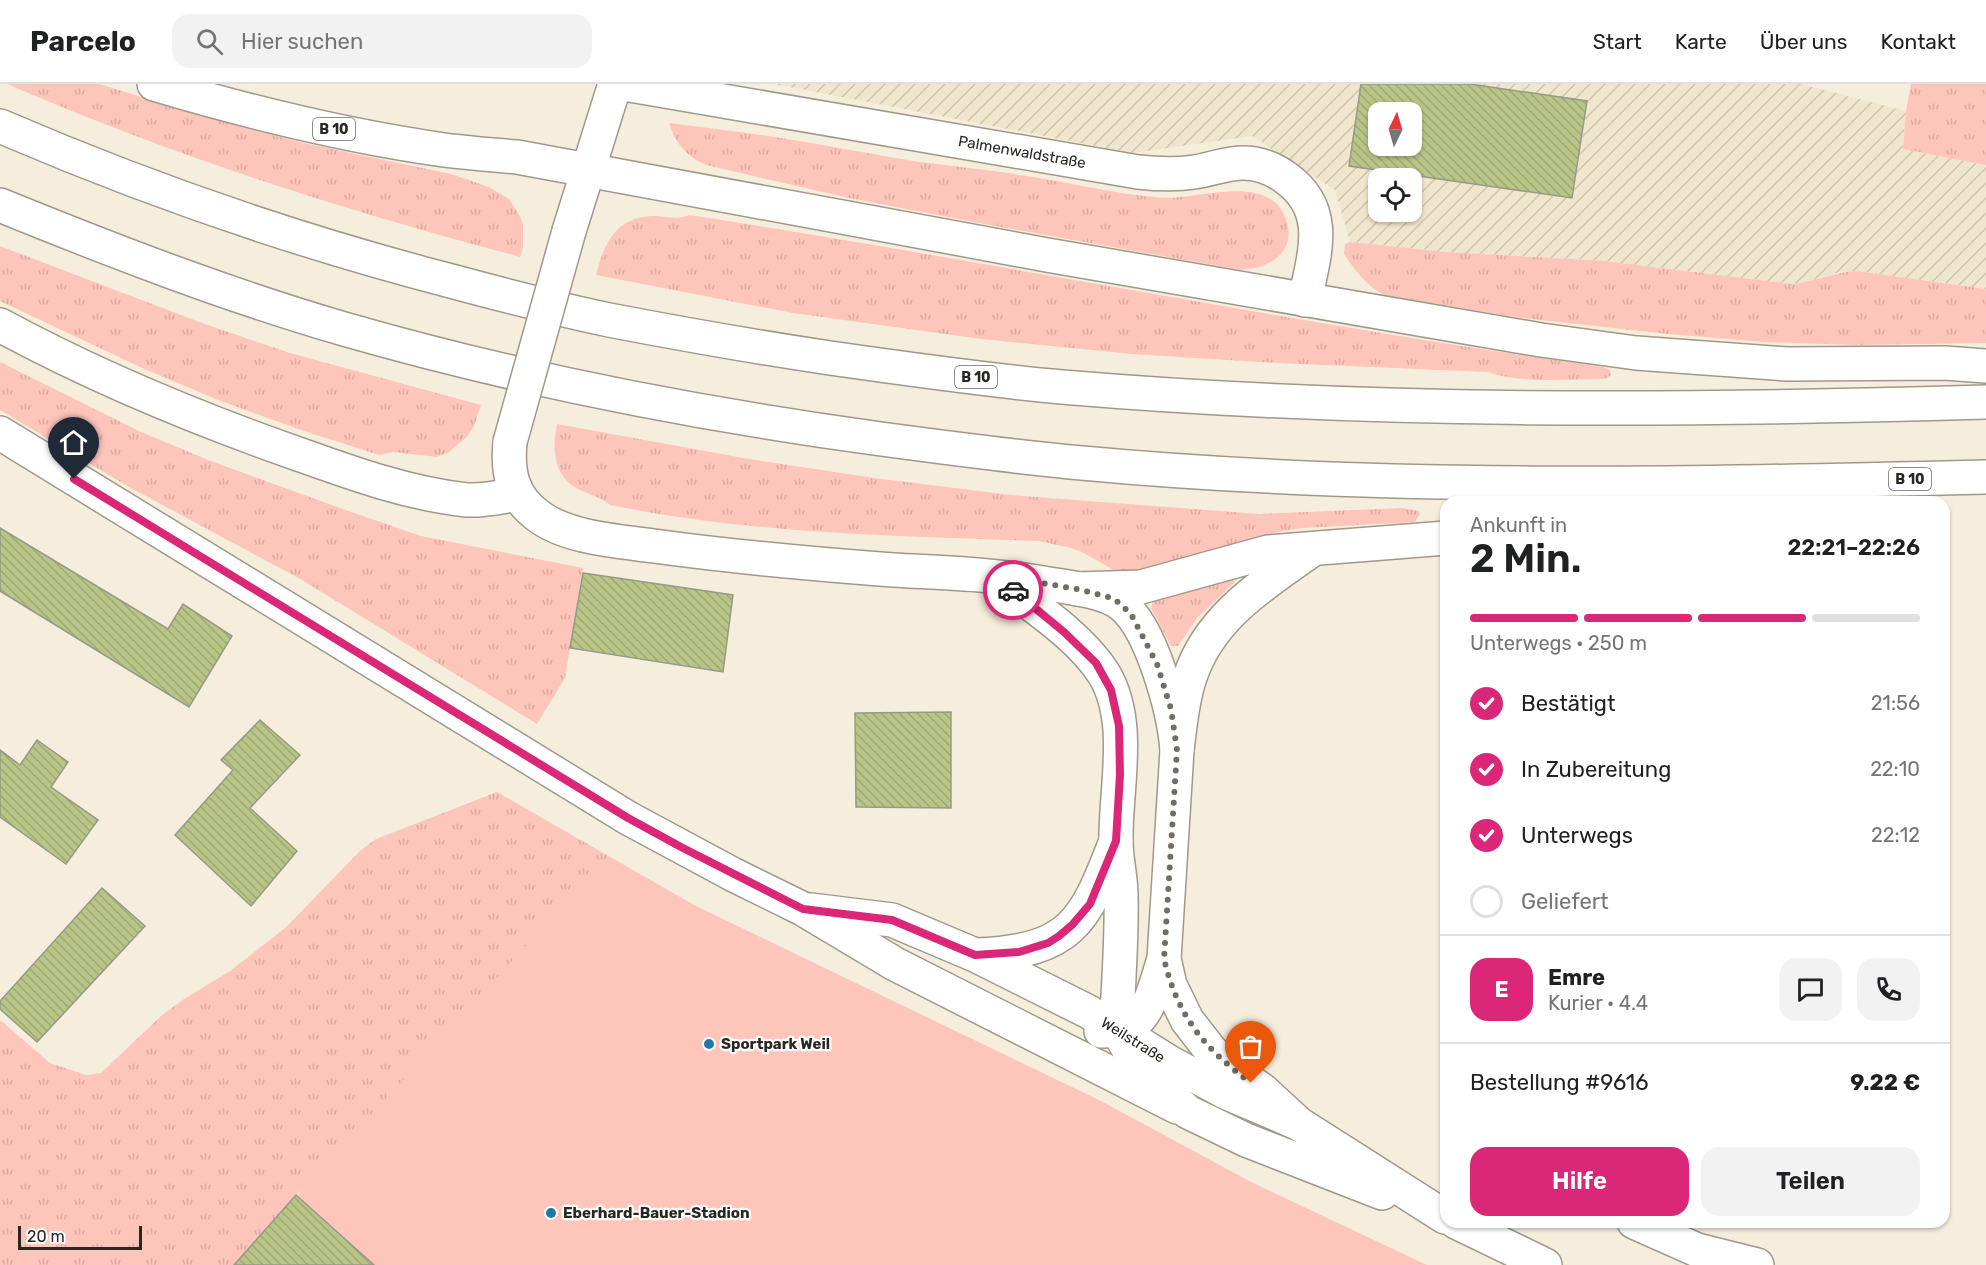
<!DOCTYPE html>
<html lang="de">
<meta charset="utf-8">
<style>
body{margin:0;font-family:Rubik,sans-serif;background:#f2f2f2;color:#202124;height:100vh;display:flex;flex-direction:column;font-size:22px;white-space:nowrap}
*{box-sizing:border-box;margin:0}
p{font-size:20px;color:#757577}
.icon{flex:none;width:33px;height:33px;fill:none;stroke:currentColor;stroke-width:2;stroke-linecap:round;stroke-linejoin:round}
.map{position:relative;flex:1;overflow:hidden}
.panel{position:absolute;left:1440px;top:412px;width:510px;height:732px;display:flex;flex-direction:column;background:#fff;border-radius:18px;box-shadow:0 2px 4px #0004}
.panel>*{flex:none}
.needle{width:39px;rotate:5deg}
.controls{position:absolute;left:1368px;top:18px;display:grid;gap:12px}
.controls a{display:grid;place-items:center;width:54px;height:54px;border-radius:12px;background:#fff;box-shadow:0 2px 4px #0004;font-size:30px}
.scale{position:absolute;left:18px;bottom:15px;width:124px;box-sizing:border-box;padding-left:6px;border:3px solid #2a2721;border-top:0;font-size:16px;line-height:21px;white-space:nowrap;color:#2a2721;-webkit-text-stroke:4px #fff;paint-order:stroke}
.pin{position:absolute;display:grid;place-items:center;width:51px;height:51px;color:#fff;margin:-62px -26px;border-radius:50% 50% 50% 0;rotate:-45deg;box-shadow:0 0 6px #0007}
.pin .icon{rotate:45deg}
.courier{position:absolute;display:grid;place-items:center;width:60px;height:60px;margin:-30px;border:4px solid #db2777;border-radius:50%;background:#fff;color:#222;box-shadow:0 2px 8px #0007}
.headline em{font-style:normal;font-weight:600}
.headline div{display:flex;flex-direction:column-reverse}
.headline{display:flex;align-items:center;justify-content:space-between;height:102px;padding:0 30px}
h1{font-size:39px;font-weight:600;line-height:45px}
.bar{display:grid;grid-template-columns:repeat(4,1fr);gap:9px 6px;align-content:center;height:72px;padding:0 30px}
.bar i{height:8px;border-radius:4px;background:#e0e0e0}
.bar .active{background:#db2777}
.bar p{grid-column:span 4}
.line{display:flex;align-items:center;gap:15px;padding:0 30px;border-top:2px solid #e0e0e0}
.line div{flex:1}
.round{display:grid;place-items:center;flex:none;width:63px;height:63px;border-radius:18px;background:#f2f2f2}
ol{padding:0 30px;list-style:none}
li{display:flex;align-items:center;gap:18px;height:66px}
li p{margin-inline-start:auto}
li .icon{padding:6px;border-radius:50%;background:#db2777;color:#fff;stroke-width:4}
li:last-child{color:#757577}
li i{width:33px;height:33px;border:3px solid #e0e0e0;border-radius:50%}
.button{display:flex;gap:12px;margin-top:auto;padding:12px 30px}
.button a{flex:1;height:69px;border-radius:18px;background:#db2777;color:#fff;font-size:24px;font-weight:600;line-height:69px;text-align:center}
.button a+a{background:#f2f2f2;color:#202124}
header{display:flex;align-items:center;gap:36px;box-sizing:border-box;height:84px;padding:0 30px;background:#fff;border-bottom:2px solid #e0e0e0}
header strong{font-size:28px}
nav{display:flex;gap:33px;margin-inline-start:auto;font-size:21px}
.search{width:420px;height:54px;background:#f2f2f2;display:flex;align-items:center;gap:15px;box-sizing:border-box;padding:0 21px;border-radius:18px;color:#757577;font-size:22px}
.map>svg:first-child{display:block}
.industrial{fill:url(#industrial-furrows);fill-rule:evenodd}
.grass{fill:url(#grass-tufts)}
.pitch{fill:#fec5bb}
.building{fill:url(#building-back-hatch);stroke:#969a89;stroke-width:1.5;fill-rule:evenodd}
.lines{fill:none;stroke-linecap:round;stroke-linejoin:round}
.minor-casing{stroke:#a09989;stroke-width:36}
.major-casing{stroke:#a09989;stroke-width:36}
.highway-casing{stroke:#a09989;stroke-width:36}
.minor{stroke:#fff;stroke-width:33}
.major{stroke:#fff;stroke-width:33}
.highway{stroke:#fff;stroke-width:33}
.major-bridge-casing{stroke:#a09989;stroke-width:36;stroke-linecap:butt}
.major-bridge{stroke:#fff;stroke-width:33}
.done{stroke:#716d63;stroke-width:6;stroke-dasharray:0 10.8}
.route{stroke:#db2777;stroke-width:8}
.poi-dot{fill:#1d7aa7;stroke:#fff;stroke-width:2}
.labels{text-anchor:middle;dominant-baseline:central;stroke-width:4.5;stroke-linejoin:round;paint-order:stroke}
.shield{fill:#fff;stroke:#6a6864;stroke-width:1.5}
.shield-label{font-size:14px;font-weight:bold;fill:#2a2721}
.street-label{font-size:15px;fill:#2a2721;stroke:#fff}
.poi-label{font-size:15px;font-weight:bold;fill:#2a2721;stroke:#fff;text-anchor:start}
</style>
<header>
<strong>Parcelo</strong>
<div class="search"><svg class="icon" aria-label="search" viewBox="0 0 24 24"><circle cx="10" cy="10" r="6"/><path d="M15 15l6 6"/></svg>Hier suchen</div>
<nav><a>Start</a><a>Karte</a><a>Über uns</a><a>Kontakt</a></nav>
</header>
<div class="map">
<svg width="1986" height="1181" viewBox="0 0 1986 1181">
<defs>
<pattern id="industrial-furrows" width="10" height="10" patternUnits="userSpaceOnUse" patternTransform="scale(1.5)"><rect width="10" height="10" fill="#f0e6cd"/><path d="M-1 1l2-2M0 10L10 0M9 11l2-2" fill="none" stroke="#cec5b0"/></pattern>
<pattern id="grass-tufts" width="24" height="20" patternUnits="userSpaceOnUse" patternTransform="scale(1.5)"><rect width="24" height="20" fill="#fec5bb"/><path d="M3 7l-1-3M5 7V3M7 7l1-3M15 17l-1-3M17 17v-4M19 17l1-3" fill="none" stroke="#daa9a0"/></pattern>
<pattern id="building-back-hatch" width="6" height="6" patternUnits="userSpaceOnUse" patternTransform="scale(1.5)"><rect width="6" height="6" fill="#b8c587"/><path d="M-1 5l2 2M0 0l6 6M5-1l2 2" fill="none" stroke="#9ea974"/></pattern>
</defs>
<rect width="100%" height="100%" fill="#f6eedd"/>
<path class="industrial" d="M774,0H1801L1906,27L1903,65L1986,81V205L1856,187L1840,188L1806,198L1792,200L1604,177L1446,168L1350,158L1335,106L1252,52L1133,69ZM1378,28H1412V62H1378ZM1378,94H1412V128H1378Z"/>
<path class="grass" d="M7,0H99L234,41L304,59L451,90L489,103L509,115L520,132L523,141V164L520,173C346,127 173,72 7,0Z
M1911,0H1986V81L1903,65L1906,27Z
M669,39C706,44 744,48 781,54C827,61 873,71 920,78C951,82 983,85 1014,90C1058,96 1100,107 1144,112C1156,113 1168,115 1180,113C1216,110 1279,91 1288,144C1293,172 1264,185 1241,186L984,140L849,114L706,81C686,72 676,60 669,39Z
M689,131C994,178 1297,240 1603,283L1610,286L1611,291L1605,295C1569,295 1521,300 1488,288L1277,279L1132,270L981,255L793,229L596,191C604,159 617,131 656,132C667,133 679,136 689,131Z
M1350,158L1446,168L1604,177L1792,200C1814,198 1834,188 1856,187L1986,205V259L1855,261L1763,258L1668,250L1521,234L1384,211C1365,201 1355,186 1344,170L1345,160Z
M0,162L202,239L290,269L481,321L474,342L467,353L449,368L437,373L393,368L379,371L301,346L218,316L140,283L0,217Z
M0,278L139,347L208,376L340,424L421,452L583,484L565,594L537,640L302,496L129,403L0,326Z
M557,340L749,375L874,394L1011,411L1260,430L1402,424L1419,427L1420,430L1415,438L1303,444L1282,447L1133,488L1115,487L1084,469L1071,464L1039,457C895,452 751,450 610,421C600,412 588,411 576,404C553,390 552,364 557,340Z
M1233,494L1235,498L1197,534L1178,562H1171L1151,524L1153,516Z
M497,708L692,820L296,1111L234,1181H0V936L50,979L86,991L101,989L161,932L184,915L230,887L285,844L361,766L376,755Z"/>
<path class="pitch" d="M608,772L692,820L1101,1017L1253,1099L1427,1181H234Z"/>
<path class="building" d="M1361,0H1470L1587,17L1572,114L1349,82ZM1378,28H1412V62H1378Z
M0,444L168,545L183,520L232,552L189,623L0,507Z
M583,489L733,511L723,588L570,564Z
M951,628V724L856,723L855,629Z
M260,636L300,671L250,724L297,767L251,822L175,751L233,686L221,676Z
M37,656L68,678L51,703L98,736L66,780L0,733V666L20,681Z
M102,804L145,842L37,958L0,925V917Z
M296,1111L374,1181H234Z"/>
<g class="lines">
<g class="minor-casing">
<path id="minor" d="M624,0L1138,88C1157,90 1175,91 1194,88C1210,86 1226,79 1243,79C1259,79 1274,85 1286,94C1331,126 1314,171 1305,216
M0,349L628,734L732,790L803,825L895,880L1177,1023
M811,826L892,836L975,871L1089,928L1169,978L1225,1008L1295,1038
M976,871C1071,867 1084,840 1116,757
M1101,947C1109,947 1117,947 1125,944C1150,935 1156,898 1164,875
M1634,1138L1697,1166L1757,1181"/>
</g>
<g class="major-casing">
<path id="major" d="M569,147L615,0
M510,358C507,388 512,412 537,431C566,454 618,457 654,462C734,473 813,480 893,486C944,489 993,490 1043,499C1065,503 1103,506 1121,520C1152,544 1174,628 1177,666L1164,875L1170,901L1187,936L1211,967L1226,981L1262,1006L1299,1040L1445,1133
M995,493C1030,520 1080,552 1104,590C1133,638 1115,705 1116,757C1116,775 1121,793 1121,812C1122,851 1119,891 1117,931L1118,946L1130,968L1157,1001L1188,1028L1246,1056L1382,1109
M1456,1138L1545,1181"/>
</g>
<g class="highway-casing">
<path id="highway" d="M154,0C248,28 346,52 444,66C468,69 493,71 517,73L1047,171L1541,256L1636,269L1787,280L1945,279L1986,282
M0,42C146,105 297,157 451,197C503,211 556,225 609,236C682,250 756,263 830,274C907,285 984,296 1062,303C1369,329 1678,327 1986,318
M0,121C113,167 227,211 344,245C521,296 698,330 881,355C948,364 1015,373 1082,379C1382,407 1685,400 1986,393
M0,241C96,293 198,335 301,371C354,390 410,410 467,416C484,417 501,413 517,410
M1077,505L1141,503L1268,468L1446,454
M1177,666C1180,642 1182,616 1190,593C1210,532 1264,500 1313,465"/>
</g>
<use href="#minor" class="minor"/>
<use href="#major" class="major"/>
<use href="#highway" class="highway"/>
<g class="major-bridge-casing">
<path id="major-bridge" d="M510,358L569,147"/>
</g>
<use href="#major-bridge" class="major-bridge"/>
</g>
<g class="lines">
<path class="done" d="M1013,506L994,491L1077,505L1112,514L1122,521L1132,532L1157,580L1171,625L1177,666L1164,875C1178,933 1204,964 1251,999"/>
<path class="route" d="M74,395L628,734L681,763L803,825L892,836L975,871L1019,868L1048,859L1059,852L1072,841L1090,820L1116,757L1120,690L1119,642L1111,606L1096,579L1064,548L1013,506"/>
</g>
<g class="poi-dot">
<circle cx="709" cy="960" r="6"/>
<circle cx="551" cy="1129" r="6"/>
</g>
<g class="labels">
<g class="shield">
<rect x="313" y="34" width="42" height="22" rx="4.5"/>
<rect x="955" y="282" width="42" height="22" rx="4.5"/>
<rect x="1889" y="384" width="42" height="22" rx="4.5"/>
</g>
<g class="shield-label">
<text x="334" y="45">B 10</text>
<text x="976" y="293">B 10</text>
<text x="1910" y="395">B 10</text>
</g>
<g class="street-label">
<text transform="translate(1022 68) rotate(10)">Palmenwaldstraße</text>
<text transform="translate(1133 956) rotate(32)">Weilstraße</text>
</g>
<g class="poi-label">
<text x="721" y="960">Sportpark Weil</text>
<text x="563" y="1129">Eberhard-Bauer-Stadion</text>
</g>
</g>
</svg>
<div class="controls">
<a><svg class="needle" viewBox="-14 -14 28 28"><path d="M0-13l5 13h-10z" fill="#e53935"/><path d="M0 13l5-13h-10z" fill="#757577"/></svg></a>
<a><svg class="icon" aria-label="locate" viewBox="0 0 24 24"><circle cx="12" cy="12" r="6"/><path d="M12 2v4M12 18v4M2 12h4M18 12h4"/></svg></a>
</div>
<div class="scale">20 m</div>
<div class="pin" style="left:1251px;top:999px;background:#ea580c"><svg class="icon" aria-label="bag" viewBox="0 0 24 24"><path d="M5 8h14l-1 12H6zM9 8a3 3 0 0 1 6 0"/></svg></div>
<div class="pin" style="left:74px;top:395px;background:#1f2937"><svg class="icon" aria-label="home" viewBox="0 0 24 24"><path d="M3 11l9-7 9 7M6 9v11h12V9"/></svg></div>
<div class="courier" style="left:1013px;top:506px"><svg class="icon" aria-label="car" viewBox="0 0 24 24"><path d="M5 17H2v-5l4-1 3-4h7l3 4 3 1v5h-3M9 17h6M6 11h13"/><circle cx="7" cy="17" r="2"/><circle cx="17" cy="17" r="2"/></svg></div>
<section class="panel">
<div class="headline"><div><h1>2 Min.</h1><p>Ankunft in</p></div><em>22:21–22:26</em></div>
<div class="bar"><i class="active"></i><i class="active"></i><i class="active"></i><i></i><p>Unterwegs · 250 m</p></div>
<ol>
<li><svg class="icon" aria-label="check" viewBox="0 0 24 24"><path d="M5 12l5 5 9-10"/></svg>Bestätigt<p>21:56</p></li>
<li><svg class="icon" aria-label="check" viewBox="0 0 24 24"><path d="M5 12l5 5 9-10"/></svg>In Zubereitung<p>22:10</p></li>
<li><svg class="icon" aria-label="check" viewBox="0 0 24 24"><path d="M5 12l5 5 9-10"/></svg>Unterwegs<p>22:12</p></li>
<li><i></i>Geliefert</li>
</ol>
<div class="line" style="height:108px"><b class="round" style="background:#db2777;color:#fff">E</b><div><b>Emre</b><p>Kurier · 4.4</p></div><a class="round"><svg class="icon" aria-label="chat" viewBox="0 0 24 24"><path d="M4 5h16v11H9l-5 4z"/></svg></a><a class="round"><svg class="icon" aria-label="phone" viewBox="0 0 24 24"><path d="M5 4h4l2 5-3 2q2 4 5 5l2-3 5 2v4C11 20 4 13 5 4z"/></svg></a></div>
<div class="line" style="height:78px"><div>Bestellung #9616</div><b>9.22 €</b></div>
<div class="button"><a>Hilfe</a><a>Teilen</a></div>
</section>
</div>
